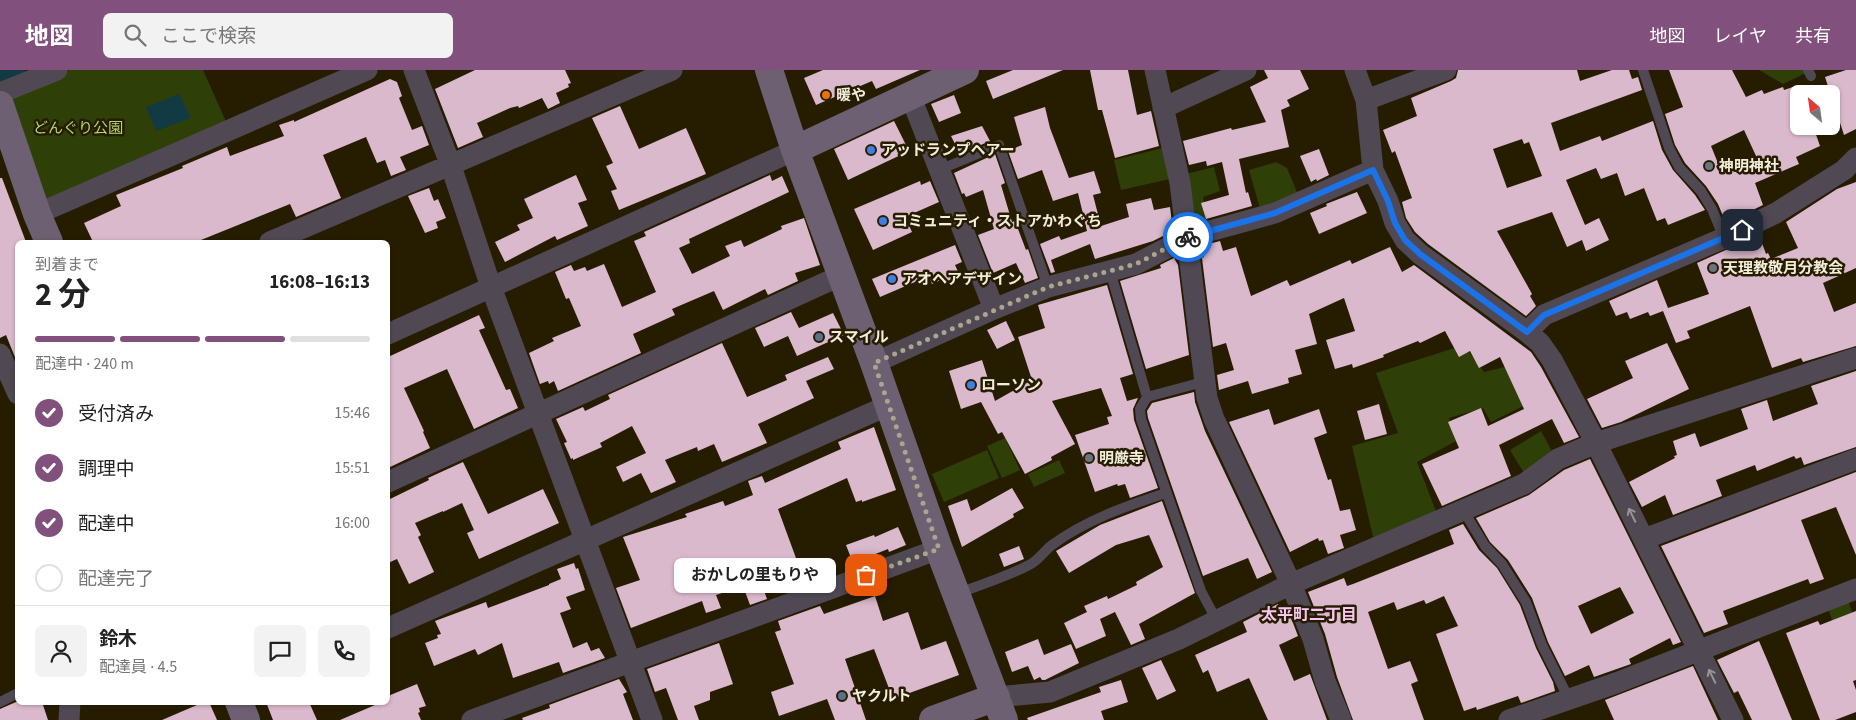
<!DOCTYPE html>
<html lang="ja">
<meta charset="utf-8">
<style>
body{margin:0;font-family:"Source Sans 3","Noto Sans JP",sans-serif;background:#f2f2f2;color:#222;height:100vh;display:flex;flex-direction:column;font-size:19px;white-space:nowrap}
*{box-sizing:border-box;margin:0}
p{font-size:16px;color:#767676}
.icon{flex:none;width:28px;height:28px;fill:none;stroke:currentColor;stroke-width:2;stroke-linecap:round;stroke-linejoin:round}
.map{position:relative;flex:1;overflow:hidden}
.panel{position:absolute;left:15px;top:170px;width:375px;height:465px;display:flex;flex-direction:column;background:#fff;border-radius:8px;box-shadow:0 1px 4px #0004}
.panel>*{flex:none}
.needle{width:32px;rotate:331deg}
.tools{position:absolute;left:1790px;top:15px;display:grid;gap:10px}
.tools a{display:grid;place-items:center;width:50px;height:50px;border-radius:8px;background:#fff;box-shadow:0 1px 4px #0004;font-size:25px}
.pin{position:absolute;display:grid;place-items:center;width:42px;height:42px;color:#fff;margin:-21px;border-radius:10px;box-shadow:0 2px 8px #0006}
.courier{position:absolute;display:grid;place-items:center;width:50px;height:50px;margin:-25px;border:4px solid #1a73e8;border-radius:50%;background:#fff;color:#222;box-shadow:0 1px 6px #0007}
.bubble{position:absolute;height:35px;border-radius:8px;background:#fff;box-shadow:0 1px 4px #0004;font-size:16px;font-weight:700;line-height:35px;text-align:center}
.overview em{font-style:normal;font-weight:700}
.overview div{display:flex;flex-direction:column-reverse}
.overview{display:flex;align-items:center;justify-content:space-between;height:85px;padding:0 20px}
h1{font-size:32px;font-weight:700;line-height:38px}
.bar{display:grid;grid-template-columns:repeat(4,1fr);gap:8px 5px;align-content:center;height:60px;padding:0 20px}
.bar i{height:6px;border-radius:4px;background:#e0e0e0}
.bar .current{background:#81507d}
.bar p{grid-column:span 4}
.line{display:flex;align-items:center;gap:12px;padding:0 20px;border-top:1px solid #e0e0e0}
.line div{flex:1}
.round{display:grid;place-items:center;flex:none;width:52px;height:52px;border-radius:8px;background:#f2f2f2}
ol{padding:0 20px;list-style:none}
li{display:flex;align-items:center;gap:15px;height:55px}
li p{margin-inline-start:auto}
li .icon{padding:5px;border-radius:50%;background:#81507d;color:#fff;stroke-width:4}
li:last-child{color:#767676}
li i{width:28px;height:28px;border:2px solid #e0e0e0;border-radius:50%}
header{display:flex;align-items:center;gap:30px;box-sizing:border-box;height:70px;padding:0 25px;background:#81507d;color:#fff}
header strong{font-size:24px}
nav{display:flex;gap:28px;margin-inline-start:auto;font-size:18px}
.search{width:350px;height:45px;background:#f2f2f2;display:flex;align-items:center;gap:12px;box-sizing:border-box;padding:0 18px;border-radius:8px;color:#767676;font-size:19px}
.map>svg:first-child{display:block}
.green{fill:#2f3f08}
.water{fill:#123a42}
.lines{fill:none;stroke-linecap:round;stroke-linejoin:round}
.river{stroke:#123a42;stroke-width:34}
.building{fill:#dbb9cc;fill-rule:evenodd}
.lane{stroke:#504954;stroke-width:10}
.street{stroke:#504954;stroke-width:21}
.secondary{stroke:#6d6072;stroke-width:28}
.oneway{stroke:#999391}
.done{stroke:#aba48f;stroke-width:5;stroke-dasharray:0 9}
.route{stroke:#1a73e8;stroke-width:6}
.food-dot{fill:#e8710a;stroke:#261d01;stroke-width:2}
.shop-dot{fill:#3f7fe0;stroke:#261d01;stroke-width:2}
.worship-dot{fill:#6b7280;stroke:#261d01;stroke-width:2}
.service-dot{fill:#5c6f8a;stroke:#261d01;stroke-width:2}
.labels{text-anchor:middle;dominant-baseline:central;stroke-width:5;stroke-linejoin:round;paint-order:stroke}
.poi-label{font-size:15px;font-weight:bold;fill:#f3eddc;stroke:#261d01;text-anchor:start}
.park-label{font-size:15px;fill:#b2d668;stroke:#261d01}
.neighbourhood-label{font-size:16px;font-weight:bold;fill:#f8c7f2;stroke:#261d01}
</style>
<header>
<strong>地図</strong>
<div class="search"><svg class="icon" aria-label="search" viewBox="0 0 24 24"><circle cx="10" cy="10" r="6"/><path d="M15 15l6 6"/></svg>ここで検索</div>
<nav><a>地図</a><a>レイヤ</a><a>共有</a></nav>
</header>
<div class="map">
<svg width="1856" height="650" viewBox="0 0 1856 650">
<rect width="100%" height="100%" fill="#261d01"/>
<path class="green" d="M70,0H203L228,56L40,135L3,27Z
M1759,0H1810V1L1783,14Z
M1163,78L1170,109L1121,120L1114,90Z
M1276,92L1287,98L1299,127L1261,142L1249,100Z
M1214,97L1220,121L1203,127L1209,155L1195,158L1182,105Z
M1464,275L1484,302L1509,296L1529,333L1491,352L1483,338L1449,348L1456,371L1417,392L1437,444L1374,471L1352,376L1398,363L1376,303Z
M1541,361L1554,385L1524,403L1510,380Z
M1005,368L1020,400L1002,408L987,376Z
M987,380L999,408L944,432L932,404Z
M1059,390L1065,403L1034,417L1028,404Z
M1848,531L1856,552L1845,584L1828,539Z"/>
<path class="water" d="M179,24L191,48L156,61L146,37Z"/>
<g class="lines">
<path class="river" d="M0,4L8,0"/>
</g>
<path class="building" d="M475,0H565L571,13L568,14L569,17L556,23L560,33L548,39L542,28L519,38L518,36L510,38L477,53L483,67L458,78L435,19Z
M823,0H920L876,19L872,11L816,35L804,8Z
M1013,0H1063L993,29L986,11Z
M1090,0H1128L1137,45L1151,41L1159,76L1115,88L1102,40H1098Z
M1264,0H1300L1309,19L1287,30L1290,36L1281,40L1289,77L1239,89L1246,123L1248,122L1252,136L1206,149L1201,133L1229,125L1222,92L1207,96L1206,91L1189,95L1183,71L1231,58L1232,60L1266,52L1250,17L1268,8Z
M1458,0H1577L1580,11L1612,0H1629L1632,9L1638,7L1642,20L1551,53L1560,81L1600,66L1602,71L1653,51L1662,80L1673,100L1695,125L1705,140L1668,155L1665,148L1657,151L1644,118L1625,126L1617,103L1601,109L1596,98L1566,110L1585,155L1599,148L1609,170L1586,181L1582,170L1567,177L1552,142L1497,161L1532,224L1530,226L1536,236L1526,246L1428,174L1415,162L1406,148L1402,132L1412,128L1395,81L1392,83L1383,60L1417,46L1411,28L1451,11L1456,8ZM1522,69L1524,74L1529,72L1542,106L1507,118L1493,79Z
M1669,0H1732L1746,27L1762,20L1764,24L1783,17L1784,20L1799,15V56H1813L1820,76L1796,87L1799,94L1755,113L1763,135L1726,153L1718,134L1706,116L1685,93L1675,75L1665,44L1683,37ZM1744,60L1757,88L1722,103L1711,76Z
M1846,0H1856V59L1844,65L1825,7Z
M390,9L397,12L402,26L399,28L412,60L422,56L429,75L400,87L406,100L391,106L385,90L377,93L366,67L323,85L341,128L296,147L290,134L196,172H93L84,153L121,136L116,125L183,98L182,96L227,77L230,86L284,66L279,55L294,50V52Z
M954,25L961,43L939,52L931,34Z
M620,36L639,79L686,58L706,104L619,140L611,121L617,119L606,96L613,93L592,48Z
M1045,37L1050,58L1069,108L1094,101L1101,123L1093,125L1101,156L1129,147L1126,134L1151,128L1154,140L1170,137L1173,161L1153,171L1095,189L1090,174L1051,190L1055,202L1051,203L1040,174L1059,166L1061,170L1087,161L1078,123L1053,131L1042,100L1018,109L1008,81L1022,75L1014,47Z
M894,51L909,81L848,110L834,79Z
M982,56L990,71L960,84L951,66Z
M1319,79L1329,105L1317,111L1316,109L1311,112L1300,86Z
M995,84L1005,113L1001,115L1012,152L1015,151L1026,180L1028,179L1038,208L1025,213L1016,193L993,203L978,165L994,159L983,120L966,127L964,123L962,124L954,103Z
M576,105L587,130L578,133L588,156L557,170L555,166L505,192L495,172L520,160L517,155L533,148L524,129Z
M770,105L772,111L782,106L789,122L689,169L690,173L679,178L692,204L730,186L725,176L741,170L744,177L782,159L781,156L804,148L820,195L795,203L798,211L768,225L765,219L723,240L714,221L672,239L675,245L633,264L641,283L558,321L554,311L549,314L548,311L540,314L529,283L554,271L552,268L581,256L569,228L566,229L555,202L571,195L574,201L585,197L587,201L604,194L622,237L656,222L634,171L646,166L644,162Z
M0,108H2L26,172H18L17,292L6,265L0,268Z
M920,111L921,115L930,111L939,132L905,147L912,162L873,180L854,139Z
M1856,112V198L1823,213L1834,242L1856,233V276L1803,292L1801,288L1772,298L1750,236L1687,261L1690,268L1676,273L1663,241L1650,246L1648,242L1630,249L1627,242L1616,246L1609,231L1657,210L1668,238L1709,224L1697,193L1759,165L1766,184L1768,183L1771,189L1798,178L1786,152L1837,119Z
M429,118L434,131L438,129L446,148L436,152L438,158L425,163L408,126Z
M1357,122L1367,143L1319,164L1310,143L1327,136L1326,134Z
M1220,171L1223,181L1236,177L1251,226L1287,210L1290,216L1350,190L1352,194L1390,177L1402,202L1414,195L1531,282L1541,297L1579,367L1564,373L1552,349L1499,375L1511,406L1442,436L1422,394L1459,378L1448,352L1481,338L1488,356L1524,339L1500,287L1479,298L1470,281L1459,287L1445,261L1420,273L1418,271L1383,285L1384,287L1353,298L1352,294L1335,299L1326,270L1355,261L1344,228L1309,244L1317,274L1295,280L1302,304L1288,308L1289,313L1252,324L1248,311L1219,320L1217,305L1234,300L1226,273L1213,277L1202,188L1204,187L1201,176Z
M955,175L962,192L955,195L960,206L945,212L943,209L932,214L929,206L880,227L872,209Z
M1174,188L1178,195L1189,285L1146,299L1120,211L1161,198L1160,195Z
M1107,215L1133,304L1120,308L1127,331L1138,328L1133,339L1134,350L1158,418L1130,428L1125,414L1118,416L1117,414L1095,422L1075,365L1109,354L1107,347L1112,346L1101,318L1052,331L1075,374L1051,387L1052,390L1025,404L1002,362L998,364L981,332L961,339L949,301L982,290L995,331L1032,310L1018,267L1045,258L1038,235Z
M791,242L799,258L833,243L844,265L797,286L788,266L764,277L755,258Z
M479,245L485,258L479,260L506,320L510,319L518,338L474,359L447,299L404,318L424,361L423,362L430,378L388,398V287Z
M1006,251L1015,270L997,279L987,260Z
M722,273L747,327L787,310L785,305L828,287L834,299L806,311L814,328L758,354L767,373L722,392L714,374L698,381L697,377L665,390L676,412L651,423L641,403L623,412L616,397L646,383L632,356L600,373L602,377L573,390V388L571,389L564,373L567,372L556,349L583,337L585,341L610,329L608,325Z
M1667,273L1689,319L1621,352L1602,358L1587,329L1633,308L1625,291Z
M1856,301V377L1804,395L1801,387L1796,389L1794,386L1757,401L1755,395L1716,410L1722,426L1673,445L1665,425L1642,437L1629,412L1675,388L1674,386L1677,385L1673,371L1695,363L1700,377L1748,359L1741,339L1767,330L1773,351L1818,334L1811,316Z
M1194,322L1195,332L1205,361L1272,502L1257,509L1248,488L1203,506L1148,348L1147,341L1152,333Z
M1379,334L1387,364L1365,370L1357,341Z
M1269,339L1274,355L1319,339L1327,363L1314,368L1328,410L1331,409L1340,441L1350,439L1356,460L1340,465L1344,478L1328,484L1323,470L1319,471L1318,468L1290,482L1229,352Z
M874,357L896,420L862,432V430L856,432L847,408L778,439L800,499L770,510V512L762,515L767,529L750,535L743,516L716,525L721,538L706,543L702,531L631,558L616,518L640,510L623,467L687,447L685,444L723,431L725,436L753,425L748,411L762,406L765,413L841,379L838,372Z
M1590,389L1681,572L1673,575L1670,568L1629,589L1631,594L1594,607L1589,595L1565,606L1548,572L1532,528L1508,490L1490,472L1476,448L1529,425L1564,400ZM1620,517L1634,543L1591,564L1578,536Z
M463,392L488,444L543,419L559,453L479,489L467,463L474,460L462,433L443,442V441L415,453L421,465L418,467L434,502L409,514L397,489L388,493V430L429,410L428,408Z
M1856,402V485L1836,437L1801,450L1824,509L1810,514L1808,509L1723,541L1728,554L1704,563L1661,476Z
M1012,418L1024,438L1013,444L1014,447L962,477L948,436L967,429L971,441Z
M1162,431L1195,523L1139,554L1145,569L1131,575L1115,542L1100,549L1106,566L1076,579L1064,553L1087,542L1084,536L1107,526L1108,529L1137,515L1136,512L1163,497L1149,465L1116,475L1069,503L1056,481L1100,455Z
M1463,454L1479,480L1497,498L1520,535L1536,578L1553,612L1555,621L1521,633L1518,626L1477,640L1476,637L1464,641L1436,564L1458,556L1444,526L1426,534L1424,530L1397,540L1394,532L1368,542L1388,599L1410,591L1418,611L1411,614L1424,650H1353L1337,607L1325,564L1308,522L1344,508L1347,516L1353,514L1454,474L1449,460Z
M898,457L906,475L889,482L888,479L853,493L846,475L874,465L875,467Z
M1019,476L1024,489L1004,497L999,484Z
M574,493L576,499L578,498L585,520L566,527L571,539L560,543L573,578L587,572L591,581L599,578L605,588L563,603L559,592L513,608L502,573L478,585L475,579L434,596L425,573L438,568L437,565L441,564L435,551L486,532L488,538L549,515V514L561,509L557,499Z
M875,526L883,551L908,542L921,580L946,571L959,605L893,629L874,579L845,589L866,650H835L827,629L779,646L771,622L794,614L775,562L781,560L778,551L820,536L824,544Z
M1278,534L1282,543L1288,540L1298,566L1279,575L1294,611L1310,604L1327,650H1268L1249,608L1217,622L1208,600L1203,603L1195,585L1247,562L1243,552Z
M1856,541V610L1853,611L1856,620V642L1835,650H1820L1786,563L1818,551L1820,555Z
M1038,569L1044,585L1071,574L1079,593L1045,610H1042L1040,607L1034,610L1028,596L1012,602L1005,582Z
M1759,571L1768,592L1792,650H1752L1738,621L1734,623L1717,590Z
M719,573L733,614L710,622V630L694,636L699,650H678L666,618L655,622L647,599Z
M1161,590L1176,621L1157,630L1142,598Z
M1693,596L1718,650H1614L1605,630Z
M619,609L627,622L623,624L633,650H523L522,648L550,638L549,635Z
M1121,610L1128,632L1101,641L1104,650H1028L1027,648L1101,622L1099,617Z
M417,614L426,636L419,638L420,642L418,643L421,650H340L382,632H388V626Z
M16,632H42L48,650H0V639Z
M204,632H209L217,650H162Z
M266,632H309L317,650H273Z"/>
<g class="lines">
<path class="lane" d="M1643,0L1669,78L1679,97L1701,121L1712,139L1724,168
M1808,0L1811,6
M939,100L999,75L1048,217
M1110,201L1147,327L1140,339L1141,349L1201,521L1217,551
M1147,327L1203,312
M1463,440L1485,476L1502,494L1526,532L1542,575L1569,629
M958,523C981,515 1006,507 1029,495C1038,491 1044,481 1052,475C1086,450 1126,436 1166,423
M0,632L18,623"/>
<path class="street" d="M414,0L451,96L491,217L652,650
M1155,0L1180,113L1207,328L1214,349L1291,514L1313,569L1325,611L1341,650
M1355,0L1366,30L1373,100L1388,131L1395,153L1405,170L1420,184L1527,262L1540,273L1552,290L1596,373L1733,650
M0,23L57,0
M910,25L994,239
M1366,30L1446,0
M1163,38L1246,0
M37,144L367,0
M270,172L672,0
M1527,262L1544,245L1724,168L1776,143L1844,100L1856,88
M388,264L795,80
M0,284L18,324
M874,293L994,239L1048,217L1136,194L1188,167L1275,143L1373,100
M388,412L842,205
M1644,469L1856,389
M388,558L889,335
M996,627L1050,622L1179,569L1291,514L1524,414L1558,389L1596,373L1856,288
M69,650L70,632
M472,650L939,479
M1509,650L1616,613L1856,519"/>
<path class="secondary" d="M769,0L795,80L874,293L939,479L1004,650
M0,35L37,144L49,172
M795,80L965,0
M239,632L246,650
M933,650L996,627"/>
</g>
<defs><path id="oneway-shaft" d="M-6 0H5M1.5-3L5.5 0L1.5 3" fill="none" stroke-width="1.6" stroke-linecap="round" stroke-linejoin="round" transform="scale(1.25)"/></defs>
<g class="oneway">
<use href="#oneway-shaft" transform="translate(1632 445) rotate(-116)"/>
<use href="#oneway-shaft" transform="translate(1712 606) rotate(-116)"/>
</g>
<g class="lines">
<path class="done" d="M866,505L939,479L874,293L1048,217L1136,194L1188,167"/>
<path class="route" d="M1188,167L1275,143L1373,100L1388,131L1395,153L1405,170L1420,184L1527,262L1544,245L1742,160"/>
</g>
<circle class="food-dot" cx="826" cy="25" r="5"/>
<g class="shop-dot">
<circle cx="871" cy="80" r="5"/>
<circle cx="883" cy="151" r="5"/>
<circle cx="892" cy="209" r="5"/>
<circle cx="971" cy="315" r="5"/>
</g>
<g class="worship-dot">
<circle cx="1709" cy="96" r="5"/>
<circle cx="1713" cy="198" r="5"/>
<circle cx="1089" cy="388" r="5"/>
</g>
<g class="service-dot">
<circle cx="819" cy="267" r="5"/>
<circle cx="842" cy="626" r="5"/>
</g>
<g class="labels">
<g class="poi-label">
<text x="836" y="25">暖や</text>
<text x="881" y="80">アッドランプヘアー</text>
<text x="1719" y="96">神明神社</text>
<text x="893" y="151">コミュニティ・ストアかわぐち</text>
<text x="1723" y="198">天理教敬月分教会</text>
<text x="902" y="209">アオヘアデザイン</text>
<text x="829" y="267">スマイル</text>
<text x="981" y="315">ローソン</text>
<text x="1099" y="388">明厳寺</text>
<text x="852" y="626">ヤクルト</text>
</g>
<g class="park-label">
<text x="78" y="58">どんぐり公園</text>
</g>
<g class="neighbourhood-label">
<text x="1309" y="545">太平町二丁目</text>
</g>
</g>
</svg>
<div class="tools">
<a><svg class="needle" viewBox="-14 -14 28 28"><path d="M0-13l5 13h-10z" fill="#e53935"/><path d="M0 13l5-13h-10z" fill="#767676"/></svg></a>
</div>
<div class="pin" style="left:866px;top:505px;background:#ea580c"><svg class="icon" aria-label="bag" viewBox="0 0 24 24"><path d="M5 8h14l-1 12H6zM9 8a3 3 0 0 1 6 0"/></svg></div>
<div class="pin" style="left:1742px;top:160px;background:#1f2937"><svg class="icon" aria-label="home" viewBox="0 0 24 24"><path d="M3 11l9-7 9 7M6 9v11h12V9"/></svg></div>
<div class="courier" style="left:1188px;top:167px"><svg class="icon" aria-label="bike" viewBox="0 0 24 24"><circle cx="6" cy="16" r="4"/><circle cx="18" cy="16" r="4"/><path d="M6 16l4-8h5l3 8M10 8l3 8H6M13 5h3"/></svg></div>
<div class="bubble" style="left:674px;top:488px;width:162px">おかしの里もりや</div>
<section class="panel">
<div class="overview"><div><h1>2 分</h1><p>到着まで</p></div><em>16:08–16:13</em></div>
<div class="bar"><i class="current"></i><i class="current"></i><i class="current"></i><i></i><p>配達中 · 240 m</p></div>
<ol>
<li><svg class="icon" aria-label="check" viewBox="0 0 24 24"><path d="M5 12l5 5 9-10"/></svg>受付済み<p>15:46</p></li>
<li><svg class="icon" aria-label="check" viewBox="0 0 24 24"><path d="M5 12l5 5 9-10"/></svg>調理中<p>15:51</p></li>
<li><svg class="icon" aria-label="check" viewBox="0 0 24 24"><path d="M5 12l5 5 9-10"/></svg>配達中<p>16:00</p></li>
<li><i></i>配達完了</li>
</ol>
<div class="line" style="height:90px"><a class="round"><svg class="icon" aria-label="person" viewBox="0 0 24 24"><circle cx="12" cy="8" r="4"/><path d="M4 21q1-7 8-7t8 7"/></svg></a><div><b>鈴木</b><p>配達員 · 4.5</p></div><a class="round"><svg class="icon" aria-label="chat" viewBox="0 0 24 24"><path d="M4 5h16v11H9l-5 4z"/></svg></a><a class="round"><svg class="icon" aria-label="phone" viewBox="0 0 24 24"><path d="M5 4h4l2 5-3 2q2 4 5 5l2-3 5 2v4C11 20 4 13 5 4z"/></svg></a></div>
</section>
</div>
